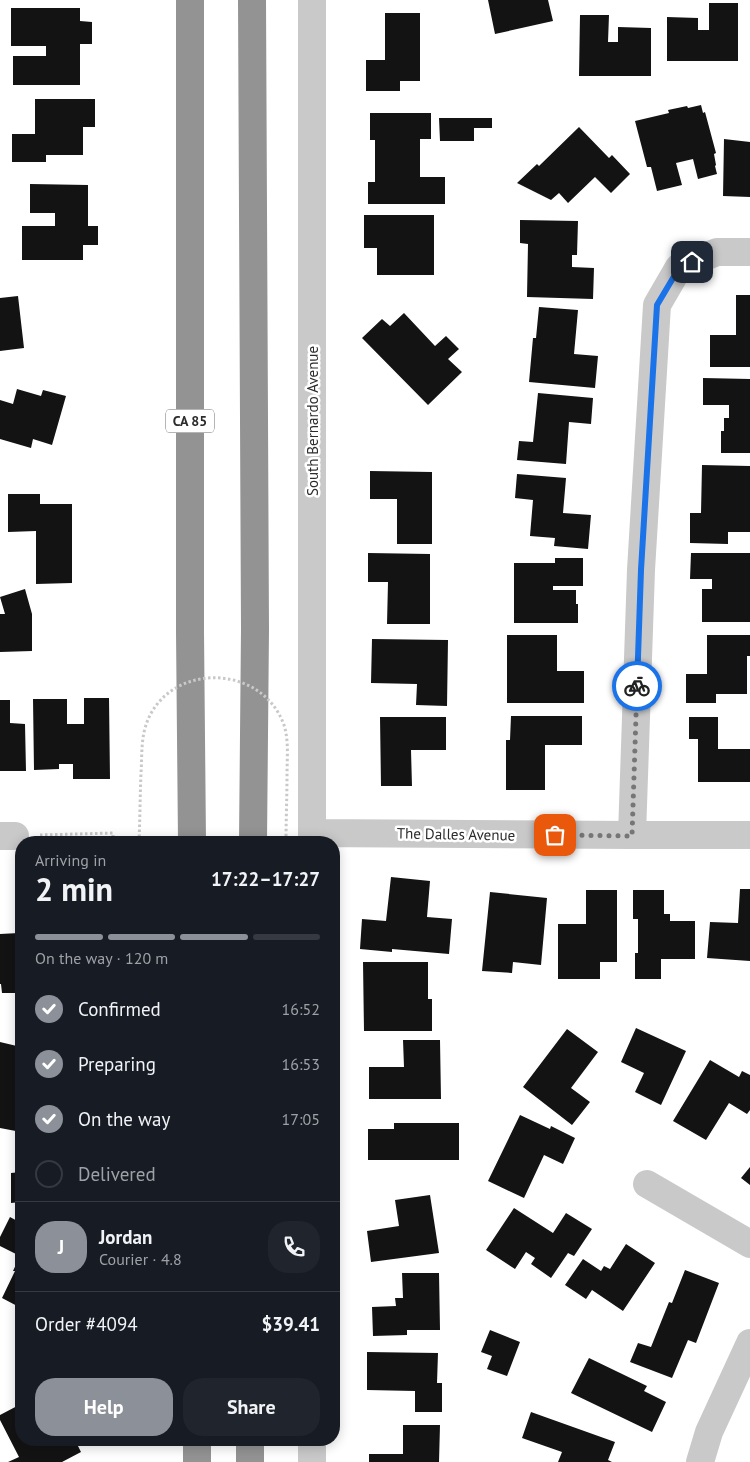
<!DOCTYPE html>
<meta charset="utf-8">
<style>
body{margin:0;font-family:"PT Sans",sans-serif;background:#20242c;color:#f1f3f6;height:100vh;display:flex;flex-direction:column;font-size:19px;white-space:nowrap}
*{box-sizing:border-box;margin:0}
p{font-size:16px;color:#9ea1a6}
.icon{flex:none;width:28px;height:28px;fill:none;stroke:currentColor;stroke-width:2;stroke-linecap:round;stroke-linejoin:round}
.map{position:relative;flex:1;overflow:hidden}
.drawer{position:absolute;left:15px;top:836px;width:325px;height:610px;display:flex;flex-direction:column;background:#171b24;border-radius:20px;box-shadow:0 2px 12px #0003}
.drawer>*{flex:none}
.pin{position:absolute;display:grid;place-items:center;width:42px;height:42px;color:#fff;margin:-21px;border-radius:10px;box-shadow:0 2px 8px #0006}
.courier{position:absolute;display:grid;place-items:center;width:50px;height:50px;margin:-25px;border:4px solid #1a73e8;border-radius:50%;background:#fff;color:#222;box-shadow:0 1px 6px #0007}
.headline em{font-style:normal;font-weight:700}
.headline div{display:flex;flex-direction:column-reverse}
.headline{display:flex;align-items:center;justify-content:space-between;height:85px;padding:0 20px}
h1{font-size:32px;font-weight:700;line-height:38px}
.bar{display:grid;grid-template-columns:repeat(4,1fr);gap:8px 5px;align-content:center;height:60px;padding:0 20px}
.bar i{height:6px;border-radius:4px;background:#363941}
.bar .active{background:#8c9099}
.bar p{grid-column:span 4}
.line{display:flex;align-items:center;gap:12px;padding:0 20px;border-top:1px solid #363941}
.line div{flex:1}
.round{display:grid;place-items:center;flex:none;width:52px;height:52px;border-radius:20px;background:#20242c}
ol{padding:0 20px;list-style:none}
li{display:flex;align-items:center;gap:15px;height:55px}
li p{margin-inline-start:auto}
li .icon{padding:5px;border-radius:50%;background:#8c9099;color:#fff;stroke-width:4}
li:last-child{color:#9ea1a6}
li i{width:28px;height:28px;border:2px solid #363941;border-radius:50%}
.button{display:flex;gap:10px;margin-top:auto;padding:10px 20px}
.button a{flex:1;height:58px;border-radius:20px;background:#8c9099;color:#fff;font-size:20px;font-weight:700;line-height:58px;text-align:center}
.button a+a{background:#20242c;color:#f1f3f6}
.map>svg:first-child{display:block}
.building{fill:#131313}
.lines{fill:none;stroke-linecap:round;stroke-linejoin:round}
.path{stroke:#c9c9c9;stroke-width:3;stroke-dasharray:2.5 2.5;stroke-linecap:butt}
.minor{stroke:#c9c9c9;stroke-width:28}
.highway{stroke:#939393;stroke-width:28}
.path-bridge{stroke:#c9c9c9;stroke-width:3;stroke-dasharray:2.5 2.5;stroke-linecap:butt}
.done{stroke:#767676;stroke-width:5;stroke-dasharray:0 9}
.route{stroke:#1a73e8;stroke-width:6}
.labels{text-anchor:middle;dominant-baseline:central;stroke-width:5;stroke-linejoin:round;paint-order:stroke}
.shield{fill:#fff;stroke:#6b6b6b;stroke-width:1}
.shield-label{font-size:14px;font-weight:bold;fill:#2c2c2c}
.street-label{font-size:15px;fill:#2c2c2c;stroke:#fff}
</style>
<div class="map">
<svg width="750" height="1462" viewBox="0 0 750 1462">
<rect width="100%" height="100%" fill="#fff"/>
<path class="building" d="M488,0H548L553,21L495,34Z
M709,3H738V61H667V17L698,18V30H709Z
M11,8H80V21L92,22V44H80V85H13V56H46V46H11Z
M385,13H420V81H400V91H366V60H385Z
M580,15H609L608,42H618V27L651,28V76H579Z
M35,99H95V127H83V155H46V162H12V134H35Z
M701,105L703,113L705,112L716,153L714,154L716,165L715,166L717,174L698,179L693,159L676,163L682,185L657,191L651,167H647L635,121L669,113L668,110L687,106L688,108Z
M370,113H431V139H420V177H445V204H368V182H375V140H370Z
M439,118H492V128H474V141H440Z
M579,127L609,158L612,155L630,174L611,193L595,177L568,203L559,193L551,200L517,183L537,164L539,166Z
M724,139L750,142V197L723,196Z
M30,184L88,185V226H98V245H83V260H22V226H55V213H30Z
M364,215H434V275H377V248H364Z
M520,220L578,221L577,255H572V267L594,268L593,299L527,297L528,244L520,243Z
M736,295H750V367H710V335H736Z
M18,296L24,348L0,351V298Z
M539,307L578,310L574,354L598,356L595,388L529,382L533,338H536Z
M404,313L435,346L446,336L459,349L448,359L462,372L428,405L362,338L382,319L390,326Z
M703,378L750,379V453H721V431H724V418H729V405H703Z
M17,389L41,396L43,390L66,396L52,445L33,439L31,448L0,439V400L13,404Z
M538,393L593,398L591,424L569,422L566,464L517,460L519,441L533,442Z
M702,465L750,466V532H728V544L690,543V513H701Z
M370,471L432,472V544H397V499H370Z
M517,474L566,478L563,513L591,515L588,549L554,546L555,538L530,536L533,500L515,498Z
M8,494H40V504H72V583L36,584V531L8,532Z
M368,553L430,554V624H387L388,582H368Z
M691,553H750V622H702V589H712V579H690Z
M555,558H583V586H553V590H576V604H578V623H514V563H555Z
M25,589L32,614V651L0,652V614H5L0,597Z
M507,635H557V671H584V703H507Z
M707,635H750V656H747V694H716V703H686V674H707Z
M372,639L448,640L447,706L416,705L417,684L371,683Z
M84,698H109L110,779H73V764H59V769L34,770L33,699H67V724H84Z
M0,700H10V723L25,724L26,771H0Z
M511,716H582V745H545V790H506V740H510Z
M380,717H446V750H411L412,786H381Z
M689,717H718V749H750V782H698V739H689Z
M391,877L430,881L427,917L452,919L449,954L392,949V952L360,949L362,919L386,921Z
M740,889H750V961L707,958L710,922L738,923Z
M586,890H617V962H600V979H558V924H586Z
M633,890H664V914H670V921H695V959H661V979H635V953H638V919H633Z
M490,892L547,898L541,965L513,962L512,973L482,971Z
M19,933L20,993H2L1,984H0V934Z
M363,962H428V999H432V1031H364Z
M636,1028L686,1051L661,1105L635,1092L644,1073L621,1062Z
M567,1029L598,1052L571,1088L590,1102L572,1125L523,1087Z
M403,1040H440L441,1099H369V1067H404Z
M0,1042L21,1047V1132L0,1128Z
M710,1060L739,1077L742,1071L750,1075V1110L747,1114L729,1103L706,1140L673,1121Z
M520,1115L550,1129L551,1126L575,1138L563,1164L544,1155L524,1198L488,1181Z
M394,1123H459V1160H368V1129H394Z
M750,1167V1185L741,1178Z
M21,1172V1202L11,1203V1173Z
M430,1195L439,1253L371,1262L367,1231L399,1226L395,1200Z
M514,1208L553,1233L566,1213L592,1229L574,1256L568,1253L551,1278L531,1264L535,1258L526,1252L515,1269L486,1250Z
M10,1217L21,1223V1308L2,1298L15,1271H13L20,1256L0,1246V1237Z
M626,1244L655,1263L623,1311L592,1290L586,1299L565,1285L583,1259L601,1271L604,1266L610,1269Z
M685,1270L719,1283L696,1343L688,1340L672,1378L630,1362L638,1343L651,1347L669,1302L672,1303Z
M402,1273H439L440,1330H407V1335L373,1336L372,1307L396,1306L395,1298H403Z
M490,1330L520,1342L507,1376L487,1369L492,1356L481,1352Z
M367,1352L438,1353L437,1383H442V1412H415V1391L367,1390Z
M589,1358L647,1386L644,1391L666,1402L652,1432L571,1393Z
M21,1404V1440H75L81,1452L62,1462H8L19,1457L0,1420V1415Z
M531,1412L615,1442L608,1460L612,1462H558L562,1452L522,1438Z
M403,1425H440L439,1462H369V1454H403Z"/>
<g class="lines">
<path class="path" d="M40,835L113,833V842"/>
<path class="minor" d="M312,833L632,835H750
M632,835L641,570L657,305L679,267L717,252H750
M0,836H15
M312,842V0
M647,1184L750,1244
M312,1440V1462
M700,1462L709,1432L750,1343"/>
<path class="highway" d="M190,0V632L192,842
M252,0L255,629L253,842
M197,1440V1462
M250,1462V1440"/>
<path class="path-bridge" d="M139,842C140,819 140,796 141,773C142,758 141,743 145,728C164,662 261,661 284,725C289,741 287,758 287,774C287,797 286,820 286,842"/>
</g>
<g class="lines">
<path class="done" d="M555,835L632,836L637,686"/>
<path class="route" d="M637,686L641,570L657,305L679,268L692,262"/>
</g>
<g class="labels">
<rect class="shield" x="166" y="409.5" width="48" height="23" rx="4"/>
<g class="shield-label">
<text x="190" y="421">CA 85</text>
</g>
<g class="street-label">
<text transform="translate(312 421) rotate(-90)">South Bernardo Avenue</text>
<text transform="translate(456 834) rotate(1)">The Dalles Avenue</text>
</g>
</g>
</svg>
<div class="pin" style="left:555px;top:835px;background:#ea580c"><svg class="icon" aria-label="bag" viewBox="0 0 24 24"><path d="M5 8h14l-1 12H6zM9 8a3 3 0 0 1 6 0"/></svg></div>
<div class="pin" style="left:692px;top:262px;background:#1f2937"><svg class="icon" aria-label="home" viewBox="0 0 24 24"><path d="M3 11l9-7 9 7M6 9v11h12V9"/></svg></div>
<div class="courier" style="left:637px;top:686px"><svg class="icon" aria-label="bike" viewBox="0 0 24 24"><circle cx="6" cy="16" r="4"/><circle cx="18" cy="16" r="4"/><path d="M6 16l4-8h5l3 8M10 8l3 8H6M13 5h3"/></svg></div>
<section class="drawer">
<div class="headline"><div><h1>2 min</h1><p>Arriving in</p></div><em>17:22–17:27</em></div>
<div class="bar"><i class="active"></i><i class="active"></i><i class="active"></i><i></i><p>On the way · 120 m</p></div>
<ol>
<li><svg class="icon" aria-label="check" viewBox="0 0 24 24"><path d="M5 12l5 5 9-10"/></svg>Confirmed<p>16:52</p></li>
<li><svg class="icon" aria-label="check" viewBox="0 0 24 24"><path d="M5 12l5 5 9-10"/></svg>Preparing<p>16:53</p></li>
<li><svg class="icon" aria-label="check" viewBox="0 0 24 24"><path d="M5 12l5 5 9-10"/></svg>On the way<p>17:05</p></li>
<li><i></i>Delivered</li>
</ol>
<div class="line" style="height:90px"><b class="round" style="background:#8c9099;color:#fff">J</b><div><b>Jordan</b><p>Courier · 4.8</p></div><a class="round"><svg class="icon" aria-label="phone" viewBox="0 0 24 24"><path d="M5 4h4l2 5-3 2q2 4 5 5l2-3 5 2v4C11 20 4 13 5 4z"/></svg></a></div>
<div class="line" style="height:65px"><div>Order #4094</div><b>$39.41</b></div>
<div class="button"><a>Help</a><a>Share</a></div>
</section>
</div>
